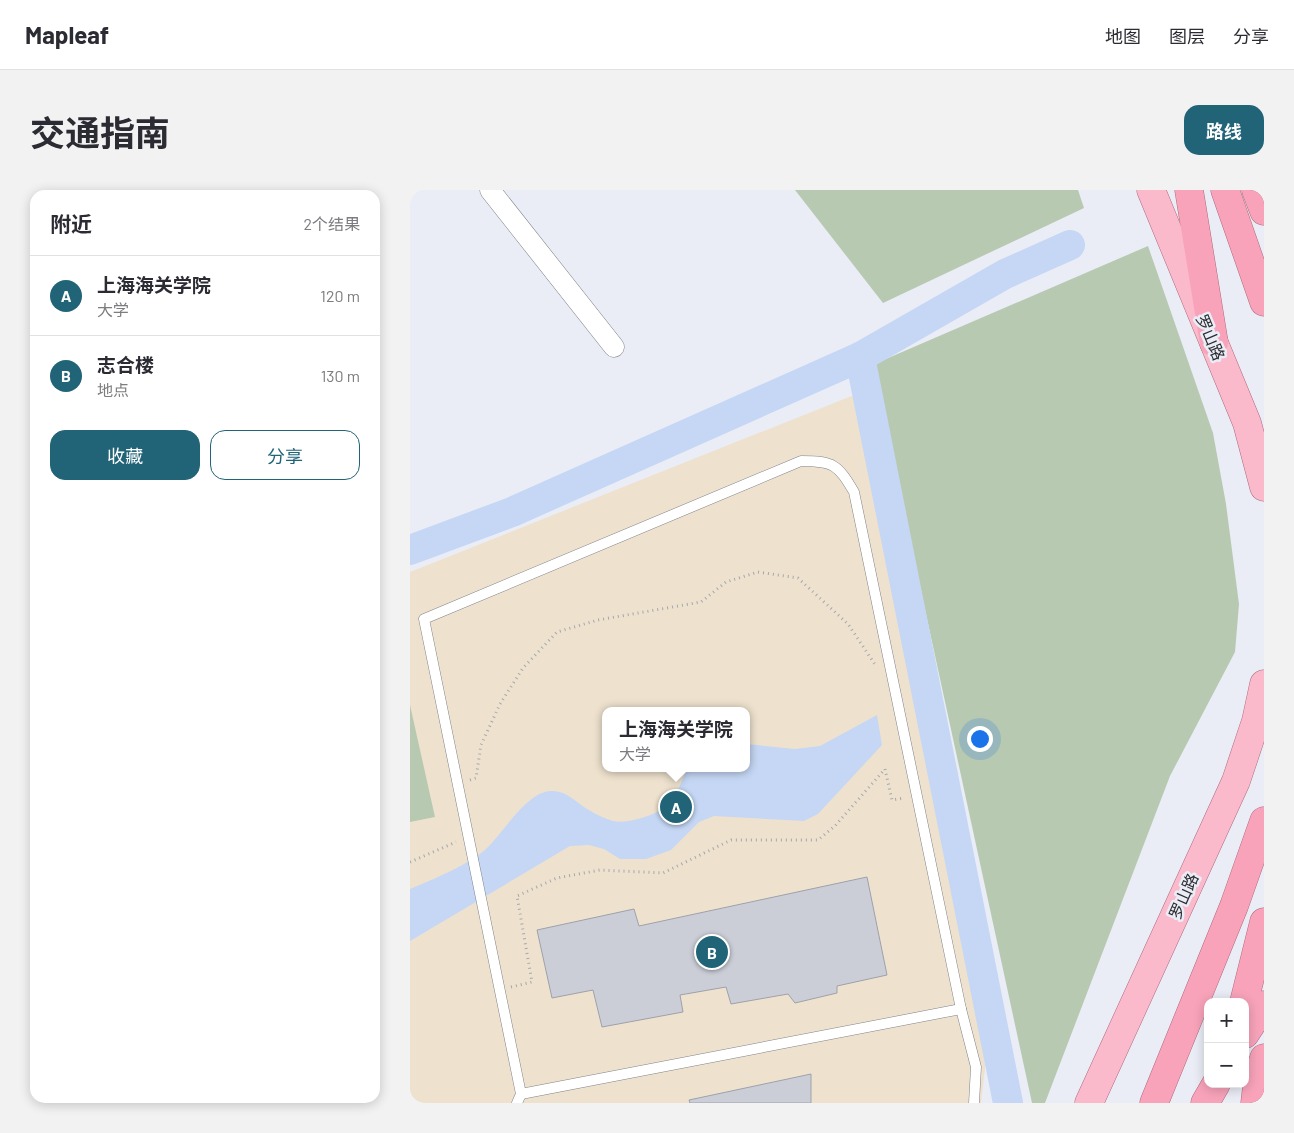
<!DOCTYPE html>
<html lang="zh">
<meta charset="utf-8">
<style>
:root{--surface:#fff;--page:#f2f2f3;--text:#2b2b33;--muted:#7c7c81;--line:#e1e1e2;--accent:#216477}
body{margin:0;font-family:Barlow,"Noto Sans SC",sans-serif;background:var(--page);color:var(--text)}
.controls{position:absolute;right:15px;bottom:15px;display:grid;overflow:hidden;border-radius:10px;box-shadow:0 2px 12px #0003}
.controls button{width:45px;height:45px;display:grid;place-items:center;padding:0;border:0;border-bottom:1px solid var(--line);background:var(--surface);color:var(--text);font:25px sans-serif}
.you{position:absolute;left:569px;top:548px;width:18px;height:18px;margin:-12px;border:4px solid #fff;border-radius:50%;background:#1a73e8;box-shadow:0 0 0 8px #1a73e833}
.badge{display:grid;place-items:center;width:32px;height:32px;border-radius:50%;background:var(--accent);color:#fff;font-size:16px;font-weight:700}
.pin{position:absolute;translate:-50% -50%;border:2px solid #fff;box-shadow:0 1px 5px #0006}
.popup{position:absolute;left:192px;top:517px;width:148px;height:65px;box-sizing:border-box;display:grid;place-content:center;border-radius:10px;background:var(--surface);filter:drop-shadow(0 1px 4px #0005);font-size:16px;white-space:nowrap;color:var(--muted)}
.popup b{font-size:19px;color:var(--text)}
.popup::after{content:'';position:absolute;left:50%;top:100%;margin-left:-10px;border:10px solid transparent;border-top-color:var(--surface)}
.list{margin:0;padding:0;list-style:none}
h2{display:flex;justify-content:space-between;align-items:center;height:65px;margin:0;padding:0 20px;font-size:21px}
h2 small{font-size:16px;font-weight:400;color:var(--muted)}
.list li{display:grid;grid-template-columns:32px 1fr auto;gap:15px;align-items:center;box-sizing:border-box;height:80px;padding:0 20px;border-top:1px solid var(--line)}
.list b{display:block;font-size:19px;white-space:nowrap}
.list p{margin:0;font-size:16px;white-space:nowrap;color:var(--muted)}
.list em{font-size:16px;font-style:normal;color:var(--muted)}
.actions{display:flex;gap:10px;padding:15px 20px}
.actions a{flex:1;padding:11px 0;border:1px solid var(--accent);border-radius:15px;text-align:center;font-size:18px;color:var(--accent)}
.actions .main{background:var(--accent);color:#fff}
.map{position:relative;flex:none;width:854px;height:913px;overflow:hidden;border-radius:15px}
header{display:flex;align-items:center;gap:30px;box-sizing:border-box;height:70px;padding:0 25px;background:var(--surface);border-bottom:1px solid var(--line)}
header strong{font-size:24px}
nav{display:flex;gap:28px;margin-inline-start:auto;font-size:18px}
.intro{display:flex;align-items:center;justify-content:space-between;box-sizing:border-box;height:120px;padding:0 30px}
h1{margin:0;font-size:35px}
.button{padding:12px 22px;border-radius:15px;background:var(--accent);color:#fff;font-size:18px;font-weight:700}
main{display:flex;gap:30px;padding:0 30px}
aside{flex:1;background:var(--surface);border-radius:15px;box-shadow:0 2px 12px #0003}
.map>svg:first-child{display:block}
.education{fill:#eee2ce;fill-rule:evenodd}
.green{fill:#b8c9b2}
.water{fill:#c5d7f4}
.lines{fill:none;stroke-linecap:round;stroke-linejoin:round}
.river{stroke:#c5d7f4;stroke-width:30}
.building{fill:#cbced7;stroke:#9ea1aa}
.service-casing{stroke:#7f828a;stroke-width:11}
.minor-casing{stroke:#7f828a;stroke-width:21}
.primary-casing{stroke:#af6a7e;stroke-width:29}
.trunk-casing{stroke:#af6a7e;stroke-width:29}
.path{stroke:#a5a7ae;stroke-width:3;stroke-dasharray:1 4;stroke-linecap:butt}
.service{stroke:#fff;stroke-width:10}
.minor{stroke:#fff;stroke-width:20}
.primary{stroke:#fabacb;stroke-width:28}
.trunk{stroke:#f8a3ba;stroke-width:28}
.labels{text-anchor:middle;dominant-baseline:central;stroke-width:5;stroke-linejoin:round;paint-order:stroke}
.street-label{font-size:16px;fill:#2a2b2f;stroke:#eaedf6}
</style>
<header>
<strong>Mapleaf</strong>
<nav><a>地图</a><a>图层</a><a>分享</a></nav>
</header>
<div class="intro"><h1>交通指南</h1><a class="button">路线</a></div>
<main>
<aside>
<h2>附近<small>2个结果</small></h2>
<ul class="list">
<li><span class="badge">A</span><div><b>上海海关学院</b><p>大学</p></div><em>120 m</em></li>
<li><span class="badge">B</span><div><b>志合楼</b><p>地点</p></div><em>130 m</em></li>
</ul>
<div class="actions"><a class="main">收藏</a><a>分享</a></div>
</aside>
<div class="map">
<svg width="854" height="913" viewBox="0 0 854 913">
<rect width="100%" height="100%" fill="#eaedf6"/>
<path class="education" d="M449,203L578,853L571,913H0V382ZM196,521H336V578H196Z"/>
<g class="green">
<path d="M385,0H668L674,18L473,113Z"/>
<path d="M738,56L803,243L816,314L829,414L825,462L760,586L635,913H622L462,175Z"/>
<path d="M0,515L25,627L0,632Z"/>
</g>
<path class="water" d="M467,525L472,555L408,624L394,631L304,626L289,632L261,660L236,669H210L194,659L179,655L160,656L0,751V699C22,690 60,674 77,658C93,643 118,600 142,601C158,601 166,613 179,620C185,624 196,629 203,631C219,634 249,625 260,612C268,603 272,590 277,578H336V554L385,559L410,556Z"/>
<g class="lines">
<g class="river">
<path d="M450,167L598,913"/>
<path d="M0,360L102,322L450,167L595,84L660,55"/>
</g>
</g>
<g class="building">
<path d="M457,687L477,785L427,796V803L385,813L378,804L321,814L316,797L270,805L273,822L192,837L183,800L142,808L127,740L224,719L229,736Z"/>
<path d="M401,884V913H280L279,910Z"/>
</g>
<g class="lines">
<g class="service-casing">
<g id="service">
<path d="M111,904L551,819"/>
<path d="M107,913L111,904L14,429L391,271C424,271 428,275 444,302L551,819L566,877L564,913"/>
</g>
</g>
<g class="minor-casing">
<path id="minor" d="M80,0L204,157"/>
</g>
<g class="primary-casing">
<g id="primary">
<path d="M741,0L837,233L854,297"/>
<path d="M679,913L826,591L846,531L854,494"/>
</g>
</g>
<g class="trunk-casing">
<g id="trunk">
<path d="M779,0L804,153"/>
<path d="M815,0L854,112"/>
<path d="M846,0L854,21"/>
<path d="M834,812L854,732"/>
<path d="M835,844L854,815"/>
<path d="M744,913L824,716L854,631"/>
<path d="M795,913L806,894"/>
<path d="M845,913L848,887L854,868"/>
</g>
</g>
<g class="path">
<path d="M60,590L66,588L71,555L90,514L113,478L147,442L188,430L291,412L316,392L348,382L388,388L438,434L466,476"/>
<path d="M0,672L46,652"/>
<path d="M101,797L122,792L107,706L147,688L190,680L253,683L321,650H408L425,636L475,579L482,610L494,608"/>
</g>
<use href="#service" class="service"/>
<use href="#minor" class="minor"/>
<use href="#primary" class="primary"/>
<use href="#trunk" class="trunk"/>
</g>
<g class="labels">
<g class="street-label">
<text transform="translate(801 147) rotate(67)">罗山路</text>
<text transform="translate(773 706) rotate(-66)">罗山路</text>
</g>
</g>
</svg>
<div class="controls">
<button>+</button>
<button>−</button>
</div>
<div class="you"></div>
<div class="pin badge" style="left:266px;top:617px">A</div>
<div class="popup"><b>上海海关学院</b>大学</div>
<div class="pin badge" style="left:302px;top:762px">B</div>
</div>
</main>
